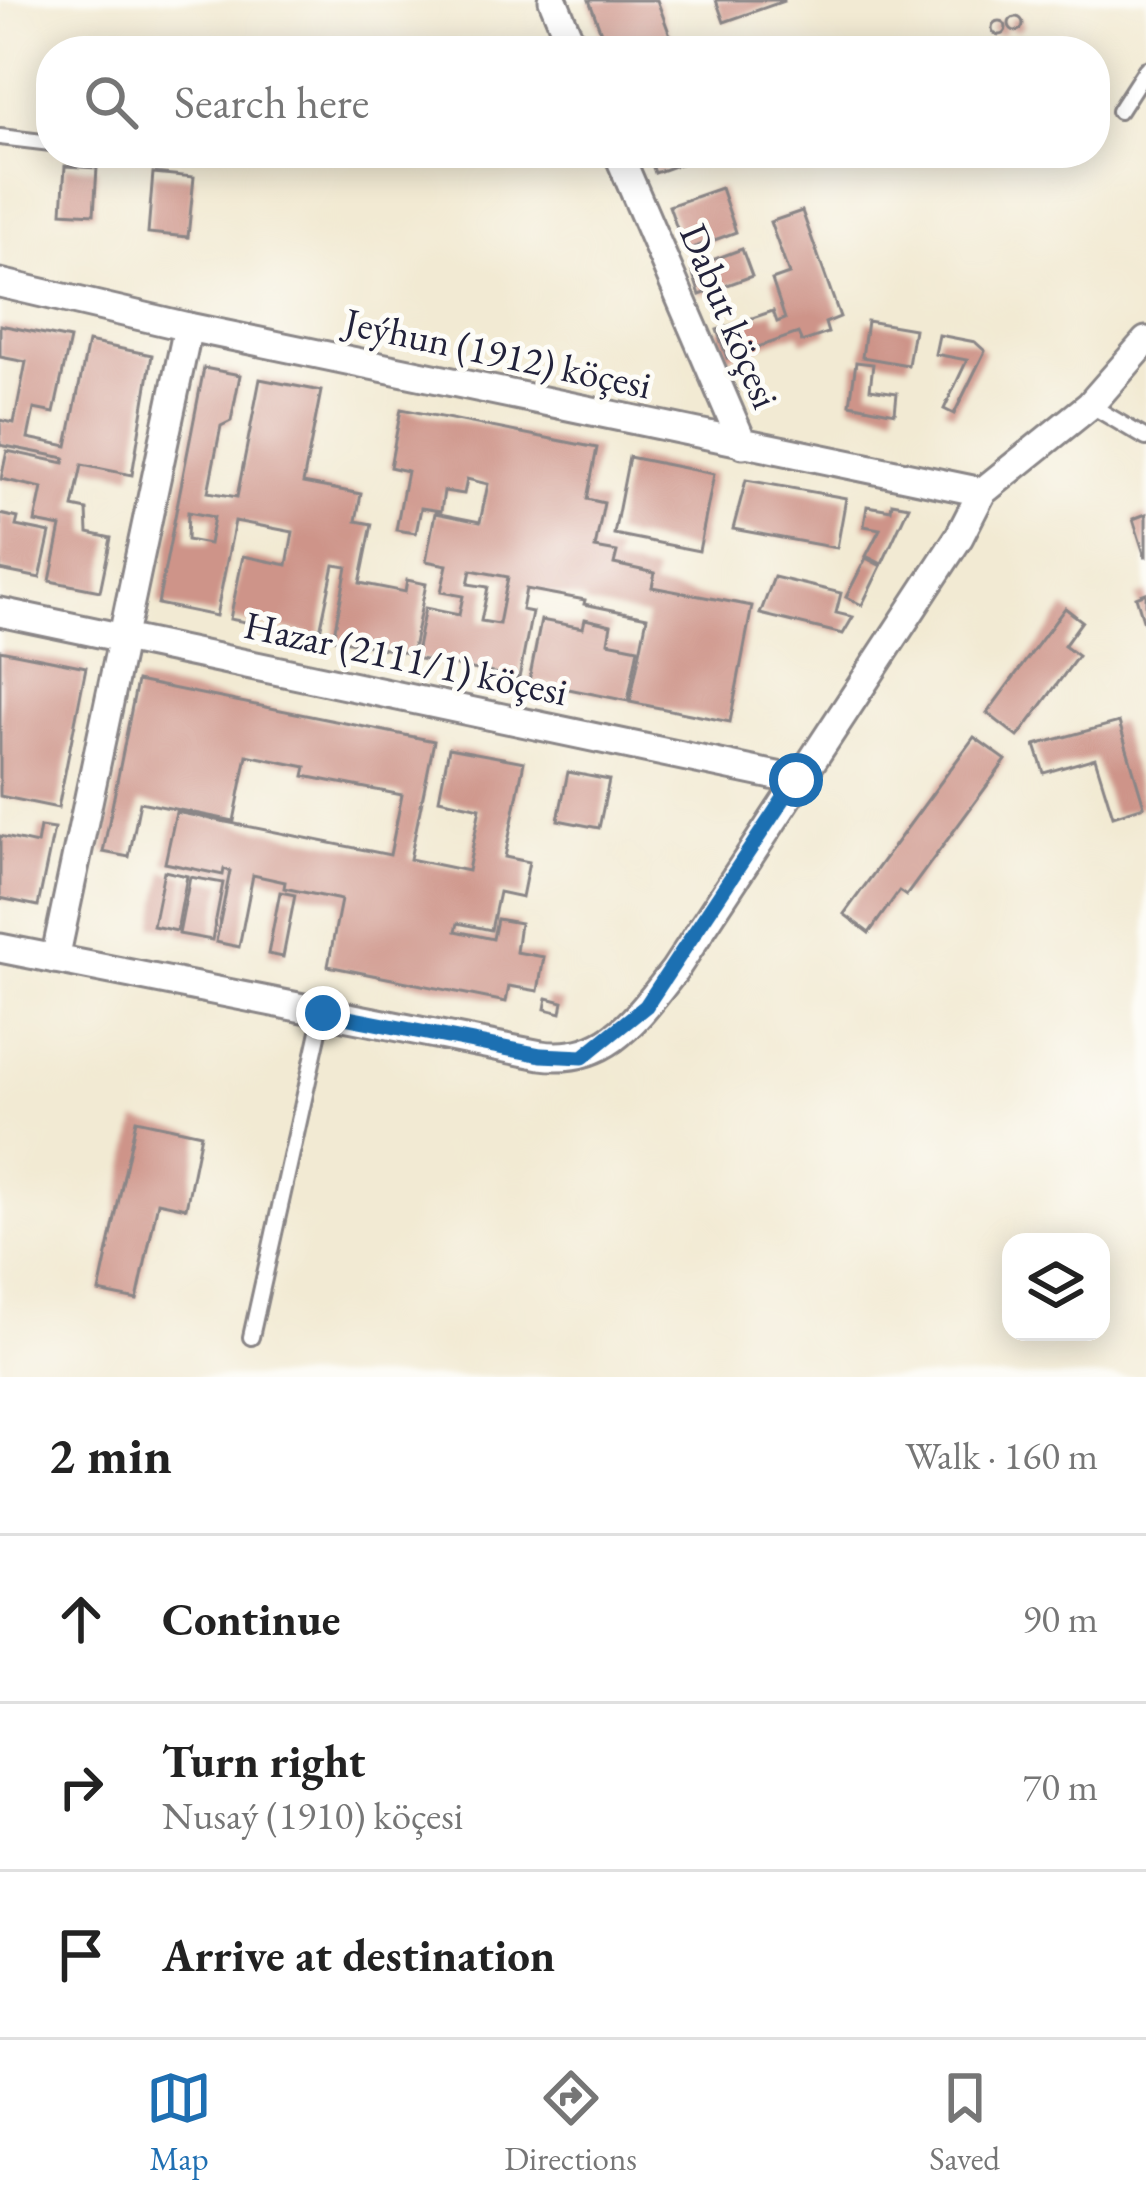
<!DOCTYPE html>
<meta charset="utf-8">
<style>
:root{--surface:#fff;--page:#f6f6f6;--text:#222;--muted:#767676;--line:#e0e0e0;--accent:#1f6fb2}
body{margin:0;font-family:"EB Garamond",serif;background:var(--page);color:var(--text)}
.controls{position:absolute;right:36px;bottom:36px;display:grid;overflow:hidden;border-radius:24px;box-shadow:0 6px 30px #0003}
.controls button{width:108px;height:108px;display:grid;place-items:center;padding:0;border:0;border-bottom:3px solid var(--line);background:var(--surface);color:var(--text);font:60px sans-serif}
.stop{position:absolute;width:36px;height:36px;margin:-27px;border:9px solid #1f6fb2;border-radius:50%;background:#fff}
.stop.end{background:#1f6fb2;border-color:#fff;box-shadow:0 3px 12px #0008}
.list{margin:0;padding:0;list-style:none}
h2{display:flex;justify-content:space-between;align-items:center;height:156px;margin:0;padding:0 48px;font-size:51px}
h2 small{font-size:39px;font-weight:400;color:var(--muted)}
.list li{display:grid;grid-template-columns:78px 1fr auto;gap:36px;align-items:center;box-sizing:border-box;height:168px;padding:0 48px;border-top:3px solid var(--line)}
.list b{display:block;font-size:45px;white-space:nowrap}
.list p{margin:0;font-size:39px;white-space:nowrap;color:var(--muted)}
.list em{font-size:39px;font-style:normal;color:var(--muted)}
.icon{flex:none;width:66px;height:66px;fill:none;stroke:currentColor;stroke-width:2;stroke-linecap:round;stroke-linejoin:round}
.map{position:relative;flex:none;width:1146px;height:1377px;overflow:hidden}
.search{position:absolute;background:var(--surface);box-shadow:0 6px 30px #0003;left:36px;right:36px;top:36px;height:132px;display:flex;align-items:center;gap:30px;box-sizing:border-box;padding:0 42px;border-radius:48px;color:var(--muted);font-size:45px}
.sheet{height:660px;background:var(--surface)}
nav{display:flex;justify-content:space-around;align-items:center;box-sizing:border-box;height:168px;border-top:3px solid var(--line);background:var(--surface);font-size:33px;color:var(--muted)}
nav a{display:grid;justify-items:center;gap:6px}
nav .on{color:var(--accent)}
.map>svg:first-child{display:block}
.building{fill:#ce9489;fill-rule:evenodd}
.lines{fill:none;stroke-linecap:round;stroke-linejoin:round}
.lane-casing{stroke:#8a8687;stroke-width:20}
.street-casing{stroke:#8a8687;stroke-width:33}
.lane{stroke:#fff;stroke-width:14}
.street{stroke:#fff;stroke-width:27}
.route{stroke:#1f6fb2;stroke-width:15}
.labels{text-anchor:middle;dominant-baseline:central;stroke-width:10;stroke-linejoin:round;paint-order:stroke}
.street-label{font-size:39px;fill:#22223b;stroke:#fdfcf7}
</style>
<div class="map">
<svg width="1146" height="1377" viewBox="0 0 1146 1377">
<rect width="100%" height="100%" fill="#fdfcf7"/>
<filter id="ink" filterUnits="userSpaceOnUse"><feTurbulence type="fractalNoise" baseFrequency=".00833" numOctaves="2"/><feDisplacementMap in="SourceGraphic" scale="24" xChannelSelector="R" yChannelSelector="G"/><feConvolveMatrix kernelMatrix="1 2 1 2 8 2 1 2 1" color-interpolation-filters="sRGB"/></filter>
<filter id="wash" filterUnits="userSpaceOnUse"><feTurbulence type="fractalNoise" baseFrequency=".004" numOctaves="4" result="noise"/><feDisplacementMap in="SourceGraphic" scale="48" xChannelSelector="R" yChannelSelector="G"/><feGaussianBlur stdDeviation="2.7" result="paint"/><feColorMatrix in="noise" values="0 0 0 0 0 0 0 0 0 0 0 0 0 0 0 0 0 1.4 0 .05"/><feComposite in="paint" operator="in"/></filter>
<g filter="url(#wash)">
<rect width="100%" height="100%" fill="#f2ead3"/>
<g id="blocks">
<g class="building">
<path d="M589,0H657L674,46L695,38L700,51H608Z"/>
<path d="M716,0H784V1L724,22Z"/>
<circle cx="1016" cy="24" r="7"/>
<circle cx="999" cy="28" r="7"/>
<path d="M648,153H707L708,154L655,173Z"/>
<path d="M65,166L97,168L94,214L62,212Z"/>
<path d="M153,173L194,177L188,237L148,233Z"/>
<path d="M721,188L736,232L685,251L669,206Z"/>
<path d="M802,211L840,317L825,323L828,333L802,342L798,333L727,358L717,330L773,311L777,322L785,319L772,280L789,274L770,222Z"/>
<path d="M742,249L752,276L700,295L691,268Z"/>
<path d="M867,321L914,329L908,365L862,357Z"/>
<path d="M0,325L70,339L54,413L34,409L28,438L67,446L88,342L152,355L132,475L82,465L73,507L87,510L88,533L111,538L100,591L50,581L61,527L35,522L42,488L1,479L7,451L64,463L65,458L0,445V420L14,423L26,362L0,357Z"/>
<path d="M939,335L975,342L985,351L954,414L944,409L967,360L935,354Z"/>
<path d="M856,362L873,364L870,389L897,393L895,413L850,404Z"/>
<path d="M204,368L240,375L231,421L221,426L208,492L237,497L260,379L321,391L303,483L361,494L356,521L372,524L360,583L405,592L407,580L426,584L412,654L333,639L347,567L334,565L319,636L230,619L243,556L287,565L293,532L235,521L216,616L158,604ZM188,512L214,517L209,544L187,540Z"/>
<path d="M401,409L597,448L587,499L604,503L595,548L617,552L614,564L655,573L652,587L752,606L730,722L630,702L647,617L584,604L585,600L526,589L522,610L532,612L519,678L415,658L425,608L459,615L463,596L441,592L447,565L426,561L435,513L480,522L488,484L467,479L464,494L444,491L441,511L421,508L416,533L396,530L407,471L390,467ZM471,570L508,577L499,624L481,621L488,587L468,584Z"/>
<path d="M629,457L714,474L699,551L614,534Z"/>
<path d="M746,480L846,498L837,548L733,529Z"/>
<path d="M892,503L909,506L882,564L866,556L880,529L864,526L867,506L891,510Z"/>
<path d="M0,514L18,518L16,526L50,533L40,578L0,570Z"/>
<path d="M1146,514V557H1145L1133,519Z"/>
<path d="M866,558L881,566L862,605L846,597Z"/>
<path d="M774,577L841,593L836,613L853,617L843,634L760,614Z"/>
<path d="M1146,593V626H1145L1136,597Z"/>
<path d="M1065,608L1082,621L1064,646L1078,656L1018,737L987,713Z"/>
<path d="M585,619L611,625L608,642L638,648L628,701L529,681L541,620L583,628Z"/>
<path d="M0,650L86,667L58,808L0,796Z"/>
<path d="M137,681L434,741L410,859L468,871L480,808L439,799L449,748L524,762L505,857L529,862L522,897L499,892L491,930L458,923L456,931L493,939L497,919L520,923L516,952L544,957L538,991L509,986L506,1002L328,966L341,900L284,888L285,882L253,875L239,947L216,942L230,871L224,869L223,875L165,863L176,812L390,855L402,795L304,776L306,767L247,755L234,821L140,802L129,857L103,852Z"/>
<path d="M1119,722L1144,806L1113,816L1095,758L1044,773L1035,745Z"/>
<path d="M974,737L1006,760L906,896L899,891L869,933L844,914Z"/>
<path d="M568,772L609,780L599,828L558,820Z"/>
<path d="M40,827L54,829L38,906L0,898V836L37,844Z"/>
<path d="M164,871L187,876L177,931L153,926Z"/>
<path d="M190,877L223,883L212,940L179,934Z"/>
<path d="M280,892L295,895L283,957L268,954Z"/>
<path d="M547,998L563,1002L561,1013L545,1009Z"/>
<path d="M136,1120L201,1134L186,1208L158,1202L137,1300L99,1292Z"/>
</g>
</g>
</g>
<g filter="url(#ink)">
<use href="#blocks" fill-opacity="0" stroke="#8a8687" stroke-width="3"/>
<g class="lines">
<g class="lane-casing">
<g id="lane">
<path d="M1119,111L1146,69"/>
<path d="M0,137L51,143"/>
<path d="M144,153L166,155"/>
<path d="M1090,405L1146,438"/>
<path d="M251,1337L323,1013"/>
</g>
</g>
<g class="street-casing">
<g id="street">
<path d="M553,0L574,51"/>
<path d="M618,153L743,444"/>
<path d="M0,283L188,327L982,492"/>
<path d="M0,612L796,780"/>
<path d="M0,948L541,1055C607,1064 636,1019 674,971L959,537L982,492L1090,405L1146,341"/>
<path d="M55,959L188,327"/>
</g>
</g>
<use href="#lane" class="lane"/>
<use href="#street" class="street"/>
</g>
</g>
<g class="lines" filter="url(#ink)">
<path class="route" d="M323,1013L541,1055L583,1057L646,1006L796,780"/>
</g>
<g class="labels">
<g class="street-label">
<text transform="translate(730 316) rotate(67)">Dabut köçesi</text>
<text transform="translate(498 353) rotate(12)">Jeýhun (1912) köçesi</text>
<text transform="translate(406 658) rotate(12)">Hazar (2111/1) köçesi</text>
</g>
</g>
</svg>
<div class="controls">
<button><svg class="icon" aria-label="layers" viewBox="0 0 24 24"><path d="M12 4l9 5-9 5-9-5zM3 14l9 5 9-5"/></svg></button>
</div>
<div class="stop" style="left:796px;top:780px"></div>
<div class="stop end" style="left:323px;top:1013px"></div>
<div class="search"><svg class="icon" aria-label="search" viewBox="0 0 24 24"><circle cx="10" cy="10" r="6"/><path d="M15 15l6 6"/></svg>Search here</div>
</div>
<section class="sheet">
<h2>2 min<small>Walk · 160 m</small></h2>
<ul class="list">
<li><svg class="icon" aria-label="ahead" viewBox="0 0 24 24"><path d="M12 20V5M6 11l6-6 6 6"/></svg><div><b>Continue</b></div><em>90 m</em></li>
<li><svg class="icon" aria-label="right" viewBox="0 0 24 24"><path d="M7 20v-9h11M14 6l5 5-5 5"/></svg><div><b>Turn right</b><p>Nusaý (1910) köçesi</p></div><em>70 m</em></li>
<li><svg class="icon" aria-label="arrive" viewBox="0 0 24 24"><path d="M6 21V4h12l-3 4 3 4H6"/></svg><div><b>Arrive at destination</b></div></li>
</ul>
</section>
<nav>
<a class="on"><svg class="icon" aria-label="map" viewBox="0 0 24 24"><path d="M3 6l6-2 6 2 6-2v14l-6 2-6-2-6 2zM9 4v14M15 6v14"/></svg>Map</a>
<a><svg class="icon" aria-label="directions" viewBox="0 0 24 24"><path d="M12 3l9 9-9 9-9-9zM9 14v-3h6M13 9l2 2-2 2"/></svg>Directions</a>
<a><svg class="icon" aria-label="saved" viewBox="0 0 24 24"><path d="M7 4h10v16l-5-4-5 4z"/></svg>Saved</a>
</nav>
